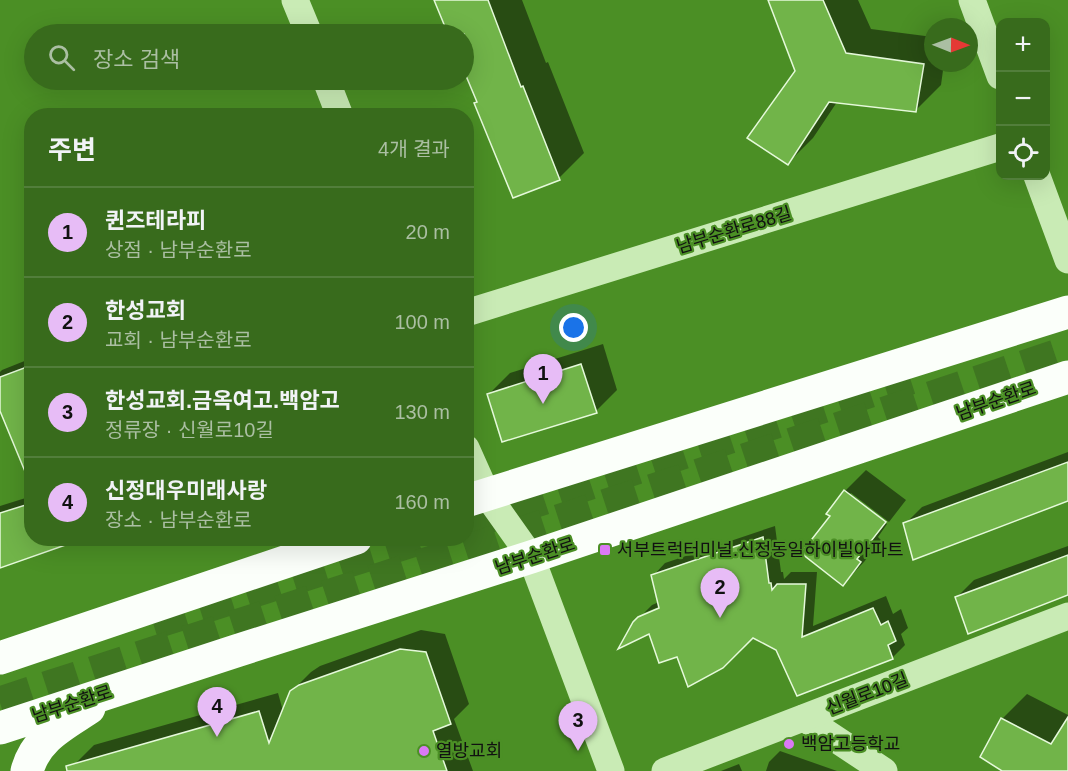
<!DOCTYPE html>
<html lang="ko">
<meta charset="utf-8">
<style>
:root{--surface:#386b1c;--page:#3f7025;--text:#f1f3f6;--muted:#abbfa3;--line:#527e3b;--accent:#e7bcf6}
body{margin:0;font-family:Arial,"Noto Sans KR",sans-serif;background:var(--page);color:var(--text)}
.controls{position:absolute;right:18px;top:18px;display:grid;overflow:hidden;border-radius:12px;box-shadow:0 6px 24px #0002}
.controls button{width:54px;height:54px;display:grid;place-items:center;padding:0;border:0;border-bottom:2px solid var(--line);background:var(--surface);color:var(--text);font:30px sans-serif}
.compass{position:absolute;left:924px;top:18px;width:54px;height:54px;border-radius:50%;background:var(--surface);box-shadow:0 6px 24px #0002;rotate:91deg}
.you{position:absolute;left:574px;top:328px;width:21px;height:21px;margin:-15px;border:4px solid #fff;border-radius:50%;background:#1a73e8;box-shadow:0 0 0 9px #1a73e833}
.badge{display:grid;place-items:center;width:39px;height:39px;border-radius:50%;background:var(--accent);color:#111;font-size:20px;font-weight:700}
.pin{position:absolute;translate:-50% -50px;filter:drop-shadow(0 2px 3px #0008)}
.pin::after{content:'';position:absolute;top:32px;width:21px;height:18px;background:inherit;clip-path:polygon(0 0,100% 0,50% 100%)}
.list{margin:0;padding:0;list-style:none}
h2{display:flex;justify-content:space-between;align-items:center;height:78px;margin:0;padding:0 24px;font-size:26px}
h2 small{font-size:20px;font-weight:400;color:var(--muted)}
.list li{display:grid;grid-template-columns:39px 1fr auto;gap:18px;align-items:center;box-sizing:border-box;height:90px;padding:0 24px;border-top:2px solid var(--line)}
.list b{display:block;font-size:22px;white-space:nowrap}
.list p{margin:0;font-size:20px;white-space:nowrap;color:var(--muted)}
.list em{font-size:20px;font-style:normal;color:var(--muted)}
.icon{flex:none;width:33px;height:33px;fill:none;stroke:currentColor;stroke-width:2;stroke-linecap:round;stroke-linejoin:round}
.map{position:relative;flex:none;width:1068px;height:771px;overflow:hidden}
.search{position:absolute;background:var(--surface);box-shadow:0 6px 24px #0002;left:24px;top:24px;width:450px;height:66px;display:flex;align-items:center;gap:15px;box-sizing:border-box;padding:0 21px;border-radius:33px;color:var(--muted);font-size:22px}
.panel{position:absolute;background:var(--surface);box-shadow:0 6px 24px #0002;left:24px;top:108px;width:450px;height:438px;border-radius:24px}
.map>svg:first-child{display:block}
.shadow{fill:#0007}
.building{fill:#71b449;stroke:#e5f9da;stroke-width:1.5}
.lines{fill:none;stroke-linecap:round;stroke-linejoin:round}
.major-tunnel{stroke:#3f7621;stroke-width:33;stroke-dasharray:33 16;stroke-linecap:butt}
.minor{stroke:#c9ebb5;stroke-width:27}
.major{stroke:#fbfffa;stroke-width:33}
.poi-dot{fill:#db79f5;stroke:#4b8f25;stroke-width:2}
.labels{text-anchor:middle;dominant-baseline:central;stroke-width:4.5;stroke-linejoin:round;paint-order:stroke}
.street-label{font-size:18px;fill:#111;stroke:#4b8f25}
.poi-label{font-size:18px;fill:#111;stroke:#4b8f25;text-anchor:start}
</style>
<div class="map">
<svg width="1068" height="771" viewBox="0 0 1068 771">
<rect width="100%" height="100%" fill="#4b8f25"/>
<g class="shadow">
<path d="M436,0H522L546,63L548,62L584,153L559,178L476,103L478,101L464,67V34H450Z"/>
<path d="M769,0H858L871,29L933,37V63H944L941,85L916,110L837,102L813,138L788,163L797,71Z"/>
<path d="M603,344L617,390L596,411L489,394L510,373Z"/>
<path d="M32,358V461L0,407V372L2,370Z"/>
<path d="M1068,452V499L905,524L922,507Z"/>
<path d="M866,470L906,500L889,522L851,493L849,495L887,524L878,537L881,540L864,562L843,584L832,516L828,513L845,491Z"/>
<path d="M32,496V538H81L0,566V506Z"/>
<path d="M775,526L781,572H783L784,579L791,572H817L813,626L886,596L893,614L901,609L908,628L901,634L905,645L893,657L798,694L777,649L752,636L678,656L650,632L635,623L642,615V617L667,606L666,604L644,613L652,605L659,602L653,576L665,563Z"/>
<path d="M1068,546V594L957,597L974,580Z"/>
<path d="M421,630L445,634L469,704L454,719L473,771H77L75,764L94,745L278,693L283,711L291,692L311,672L320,666Z"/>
<path d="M1027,694L1068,715V771H1005L1002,719Z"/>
<path d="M780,751L837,771H766L769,762Z"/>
<path d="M739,764L742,771H721Z"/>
</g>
<g class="building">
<path d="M434,0H488L521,87L523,86L560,180L513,198L474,103L477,102L464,71V34H448Z"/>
<path d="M768,0H823L846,53L924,64L916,112L829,102L788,165L747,138L795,71Z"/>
<path d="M581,364L597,413L502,442L487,394Z"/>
<path d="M32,365V485L31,486L0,411V377Z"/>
<path d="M1068,462V501L913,560L903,523Z"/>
<path d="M844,490L886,522L857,559L861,562L843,586L801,553L830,516L826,514Z"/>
<path d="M32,503V538H77V541L0,568V513Z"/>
<path d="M763,537L769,583H771L772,590L777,584H806L802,637L873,608L881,625L888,621L896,641L888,645L893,659L797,696L776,650L753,638L723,668L688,687L677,657L659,663L649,634L618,649L633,622L638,617L659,608L651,575Z"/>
<path d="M1068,555V595L968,634L955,597Z"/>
<path d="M400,649L426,652L451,724L433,731L447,771H67L66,766L259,711L269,743L290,691L299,685Z"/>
<path d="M1068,717V771H1002L980,757L1001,718L1051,744Z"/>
</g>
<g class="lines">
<g class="major-tunnel">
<path d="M466,524L910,378"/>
<path d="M153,623L421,538"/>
<path d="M0,703L690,478L1068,352"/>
</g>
<g class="minor">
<path d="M295,0L309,34"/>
<path d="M972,0L1000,76"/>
<path d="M326,80L340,116"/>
<path d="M1037,176L1068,260"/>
<path d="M466,313L1000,147"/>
<path d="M466,448L487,495L531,557L611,771"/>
<path d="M804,718L884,771"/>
<path d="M665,771L1068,616"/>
</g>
<g class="major">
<path d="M466,501L1068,312"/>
<path d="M0,658L356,538"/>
<path d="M0,728L236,651L531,557L1068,377"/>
<path d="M27,771C36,738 62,726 89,708"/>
</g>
</g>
<g class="poi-dot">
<rect x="599" y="544" width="12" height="12" rx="3"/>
<circle cx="789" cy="744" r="6"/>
<circle cx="424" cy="751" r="6"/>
</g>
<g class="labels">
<g class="street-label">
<text transform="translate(734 230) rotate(-17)">남부순환로88길</text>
<text transform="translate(996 401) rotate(-19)">남부순환로</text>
<text transform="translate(535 556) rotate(-18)">남부순환로</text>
<text transform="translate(867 694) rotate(-21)">신월로10길</text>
<text transform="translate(72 704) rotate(-18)">남부순환로</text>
</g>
<g class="poi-label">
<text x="617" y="550">서부트럭터미널.신정동일하이빌아파트</text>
<text x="801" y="744">백암고등학교</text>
<text x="436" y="751">열방교회</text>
</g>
</g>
</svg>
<div class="controls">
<button>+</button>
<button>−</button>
<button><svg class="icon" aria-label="locate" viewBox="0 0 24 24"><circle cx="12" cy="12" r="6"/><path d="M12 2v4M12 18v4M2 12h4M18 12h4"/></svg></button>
</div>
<svg class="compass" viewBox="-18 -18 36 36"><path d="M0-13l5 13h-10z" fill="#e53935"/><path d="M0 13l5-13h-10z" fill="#abbfa3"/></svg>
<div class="you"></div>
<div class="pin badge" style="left:543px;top:404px">1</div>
<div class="pin badge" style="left:720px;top:618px">2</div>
<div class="pin badge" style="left:578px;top:751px">3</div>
<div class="pin badge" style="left:217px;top:737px">4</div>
<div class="search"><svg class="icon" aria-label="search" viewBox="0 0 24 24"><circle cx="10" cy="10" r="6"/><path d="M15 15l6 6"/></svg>장소 검색</div>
<section class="panel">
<h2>주변<small>4개 결과</small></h2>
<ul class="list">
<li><span class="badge">1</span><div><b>퀸즈테라피</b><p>상점 · 남부순환로</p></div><em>20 m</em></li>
<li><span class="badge">2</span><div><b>한성교회</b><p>교회 · 남부순환로</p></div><em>100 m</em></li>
<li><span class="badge">3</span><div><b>한성교회.금옥여고.백암고</b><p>정류장 · 신월로10길</p></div><em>130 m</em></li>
<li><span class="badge">4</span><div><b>신정대우미래사랑</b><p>장소 · 남부순환로</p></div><em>160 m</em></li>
</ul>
</section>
</div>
